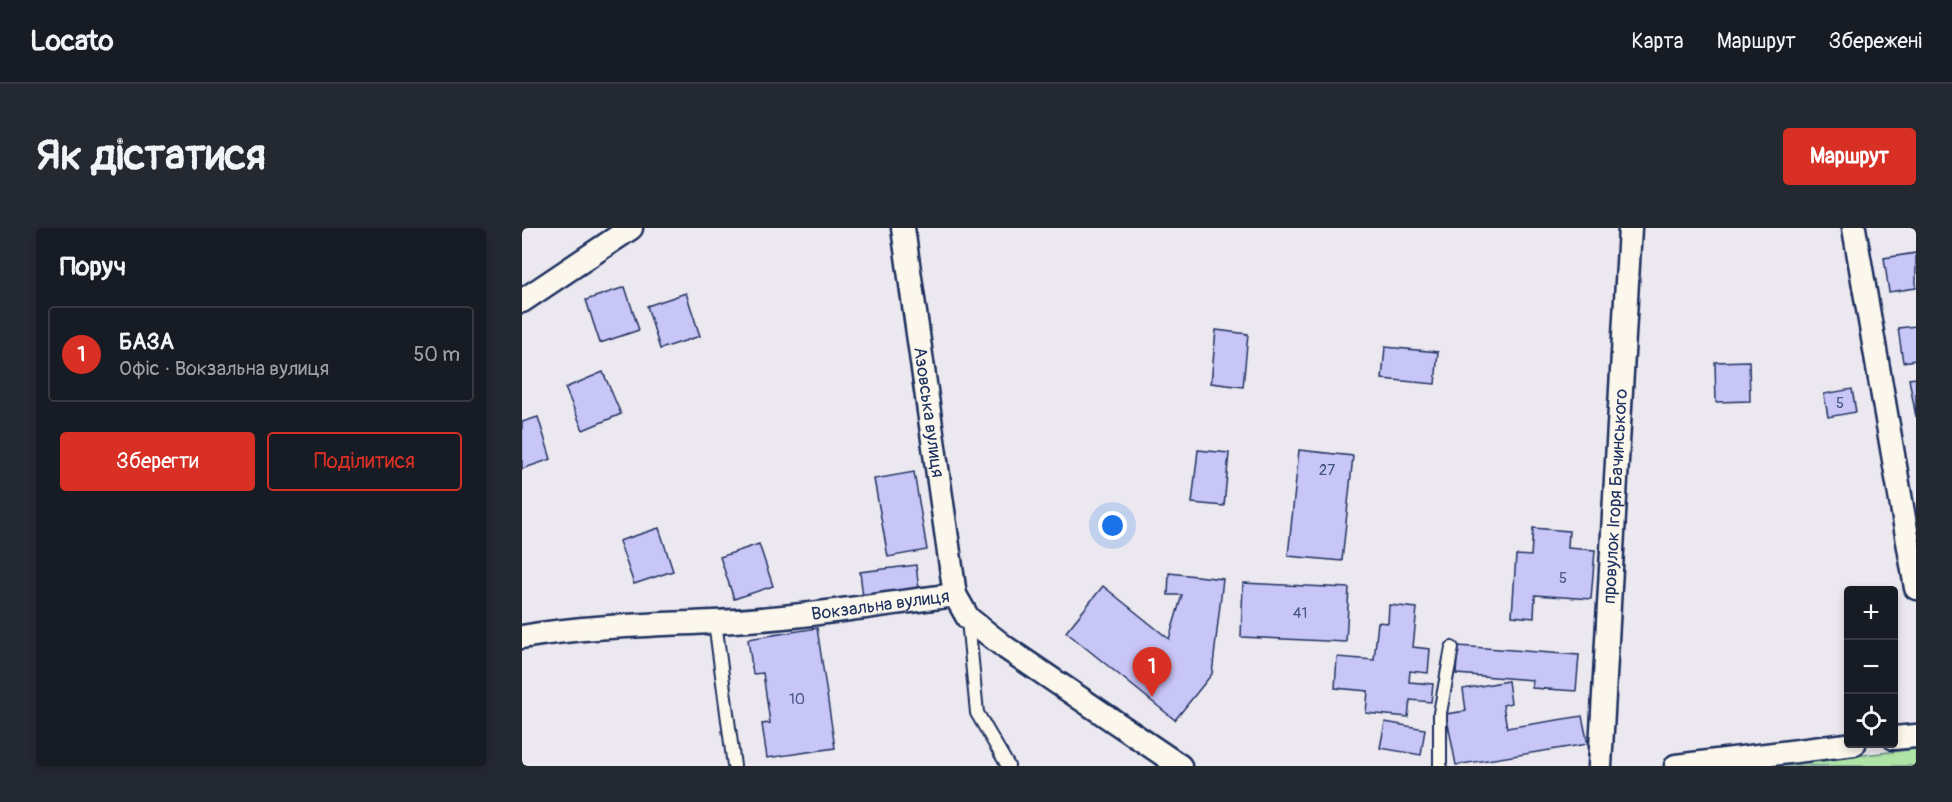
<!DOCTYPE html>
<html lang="uk">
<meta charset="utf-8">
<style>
:root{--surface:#171b24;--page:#242831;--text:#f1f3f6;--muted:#9ea1a6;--line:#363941;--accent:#d93025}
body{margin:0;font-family:Pangolin,sans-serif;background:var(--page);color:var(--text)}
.controls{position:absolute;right:18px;bottom:18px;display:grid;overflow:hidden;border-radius:6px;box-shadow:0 3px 9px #0003}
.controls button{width:54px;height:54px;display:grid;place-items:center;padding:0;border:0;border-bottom:2px solid var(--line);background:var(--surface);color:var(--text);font:30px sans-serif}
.you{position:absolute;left:591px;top:298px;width:21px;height:21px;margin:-15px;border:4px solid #fff;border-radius:50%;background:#1a73e8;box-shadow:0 0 0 9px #1a73e833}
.badge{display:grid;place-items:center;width:39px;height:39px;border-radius:50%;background:var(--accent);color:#fff;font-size:20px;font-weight:700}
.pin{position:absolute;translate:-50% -50px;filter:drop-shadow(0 2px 3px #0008)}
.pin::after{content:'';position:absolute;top:32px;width:21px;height:18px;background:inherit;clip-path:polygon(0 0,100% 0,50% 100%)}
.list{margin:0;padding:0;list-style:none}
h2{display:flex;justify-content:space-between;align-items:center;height:78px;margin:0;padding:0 24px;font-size:26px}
h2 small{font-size:20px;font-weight:400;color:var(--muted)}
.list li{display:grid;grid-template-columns:39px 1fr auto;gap:18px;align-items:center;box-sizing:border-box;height:96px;margin:0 12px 12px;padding:0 12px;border:2px solid var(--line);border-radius:6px}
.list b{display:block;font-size:22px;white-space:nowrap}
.list p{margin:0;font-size:20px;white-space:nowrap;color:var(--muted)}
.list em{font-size:20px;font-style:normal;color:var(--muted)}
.actions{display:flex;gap:12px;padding:18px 24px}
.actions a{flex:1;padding:14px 0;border:2px solid var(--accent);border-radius:6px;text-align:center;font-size:21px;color:var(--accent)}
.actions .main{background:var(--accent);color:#fff}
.icon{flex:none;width:33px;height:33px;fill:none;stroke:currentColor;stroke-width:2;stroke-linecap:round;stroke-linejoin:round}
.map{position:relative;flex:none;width:1394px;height:538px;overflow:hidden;border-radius:6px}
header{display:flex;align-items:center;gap:36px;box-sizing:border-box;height:84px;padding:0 30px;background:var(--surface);border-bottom:2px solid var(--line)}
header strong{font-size:28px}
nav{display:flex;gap:33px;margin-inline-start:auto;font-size:21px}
.intro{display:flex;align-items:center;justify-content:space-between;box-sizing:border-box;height:144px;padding:0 36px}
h1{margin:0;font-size:42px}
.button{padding:15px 27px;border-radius:6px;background:var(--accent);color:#fff;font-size:21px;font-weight:700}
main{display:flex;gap:36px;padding:0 36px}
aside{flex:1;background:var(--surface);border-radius:6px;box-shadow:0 3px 9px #0003}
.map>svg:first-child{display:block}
.green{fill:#b0e4a6;stroke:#668a82;stroke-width:1.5}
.building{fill:#c8c5f7;stroke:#1b2f5e;stroke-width:1.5}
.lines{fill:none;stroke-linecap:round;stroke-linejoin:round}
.service-casing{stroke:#1b2f5e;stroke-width:16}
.minor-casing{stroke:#1b2f5e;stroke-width:27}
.service{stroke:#fbf7ec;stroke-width:12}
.minor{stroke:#fbf7ec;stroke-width:22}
.labels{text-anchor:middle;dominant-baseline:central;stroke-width:4.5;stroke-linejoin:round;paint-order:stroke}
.number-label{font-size:15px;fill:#465484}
.street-label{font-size:18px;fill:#1b2f5e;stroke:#fbf7ec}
</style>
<header>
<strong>Locato</strong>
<nav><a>Карта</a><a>Маршрут</a><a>Збережені</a></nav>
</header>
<div class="intro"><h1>Як дістатися</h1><a class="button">Маршрут</a></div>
<main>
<aside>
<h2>Поруч<small></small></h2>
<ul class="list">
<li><span class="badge">1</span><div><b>БАЗА</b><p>Офіс · Вокзальна вулиця</p></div><em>50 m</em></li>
</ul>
<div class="actions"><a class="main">Зберегти</a><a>Поділитися</a></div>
</aside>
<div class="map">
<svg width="1394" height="538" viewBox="0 0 1394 538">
<rect width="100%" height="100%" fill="#ece8ef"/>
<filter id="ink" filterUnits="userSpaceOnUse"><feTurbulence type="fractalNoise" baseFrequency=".0167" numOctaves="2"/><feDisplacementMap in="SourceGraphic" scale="12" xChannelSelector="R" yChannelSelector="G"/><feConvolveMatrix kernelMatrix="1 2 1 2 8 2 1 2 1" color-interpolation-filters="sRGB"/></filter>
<g filter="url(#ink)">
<path class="green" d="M1394,521V538H1245Z"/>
<g class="building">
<path d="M1394,25V60L1367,64L1362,30Z"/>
<path d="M103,59L117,102L78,115L64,72Z"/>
<path d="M164,65L178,108L138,121L125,78Z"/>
<path d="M1394,98V132L1381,134L1376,100Z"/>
<path d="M694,102L726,106L721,159L689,155Z"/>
<path d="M863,119L916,124L913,156L860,151Z"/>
<path d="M1227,133L1228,173L1194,174L1193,134Z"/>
<path d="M81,144L99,186L61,202L43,160Z"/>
<path d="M1394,150V189L1387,151Z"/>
<path d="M1330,161L1334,184L1306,189L1302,166Z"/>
<path d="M16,189L29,231L0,241V194Z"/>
<path d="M676,222L707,225L702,278L670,275Z"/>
<path d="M777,222L831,228L820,333L766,328Z"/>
<path d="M392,244L405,322L366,329L352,251Z"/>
<path d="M137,300L151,343L112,356L97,313Z"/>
<path d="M1011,300L1047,303L1046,320L1073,322L1069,371L1013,367L1012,390L990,388L994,327L1009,328Z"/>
<path d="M237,316L251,358L212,371L198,329Z"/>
<path d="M394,337L397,362L341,369L338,344Z"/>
<path d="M647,345L701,351L690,446L653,492L544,404L581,358L647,411L660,367H646Z"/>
<path d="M721,355L827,360L824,414L719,409Z"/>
<path d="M867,377L895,380L891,419L908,421L906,445L888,443L887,454L911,456L909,474L888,472L886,489L844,485L846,463L813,460L815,429L852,432L856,394L866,395Z"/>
<path d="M295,400L313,520L245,530L240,496L248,495L241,445L231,446L226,411Z"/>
<path d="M936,418L1057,427L1054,463L1010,460L1011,452L934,446Z"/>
<path d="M986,453L989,475L981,477L985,500L1060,488L1066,516L934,537L924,486L944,483L941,461Z"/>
<path d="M863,494L903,501L899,527L858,520Z"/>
</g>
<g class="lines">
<g class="service-casing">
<g id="service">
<path d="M446,392L455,485L486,538"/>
<path d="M193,394L212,538"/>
<path d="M918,538V485L930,420"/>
</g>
</g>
<g class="minor-casing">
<g id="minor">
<path id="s1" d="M381,0L433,367"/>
<path d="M1332,0L1394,360"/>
<path d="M0,73L109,0"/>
<path id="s2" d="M0,409C64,398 127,397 192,394C271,391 354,377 433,367L446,390L484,420L658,538"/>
<path d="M1372,510L1394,508"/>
<path id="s3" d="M1078,538L1108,0"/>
<path d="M1154,538L1332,516"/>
</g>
</g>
<use href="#service" class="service"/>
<use href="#minor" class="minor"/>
</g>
</g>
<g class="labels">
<g class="number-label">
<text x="1318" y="175">5</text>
<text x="805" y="242">27</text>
<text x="1041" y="350">5</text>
<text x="778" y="385">41</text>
<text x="275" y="471">10</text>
</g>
<g class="street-label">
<text stroke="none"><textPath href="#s1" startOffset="186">Азовська вулиця</textPath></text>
<text stroke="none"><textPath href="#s3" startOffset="270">провулок Ігоря Бачинського</textPath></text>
<text stroke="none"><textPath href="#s2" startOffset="360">Вокзальна вулиця</textPath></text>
</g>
</g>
</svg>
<div class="controls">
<button>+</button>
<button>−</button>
<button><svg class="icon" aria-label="locate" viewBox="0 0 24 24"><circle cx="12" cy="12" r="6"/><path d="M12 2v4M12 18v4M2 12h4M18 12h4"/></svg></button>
</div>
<div class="you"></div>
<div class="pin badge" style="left:630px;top:469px">1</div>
</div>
</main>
